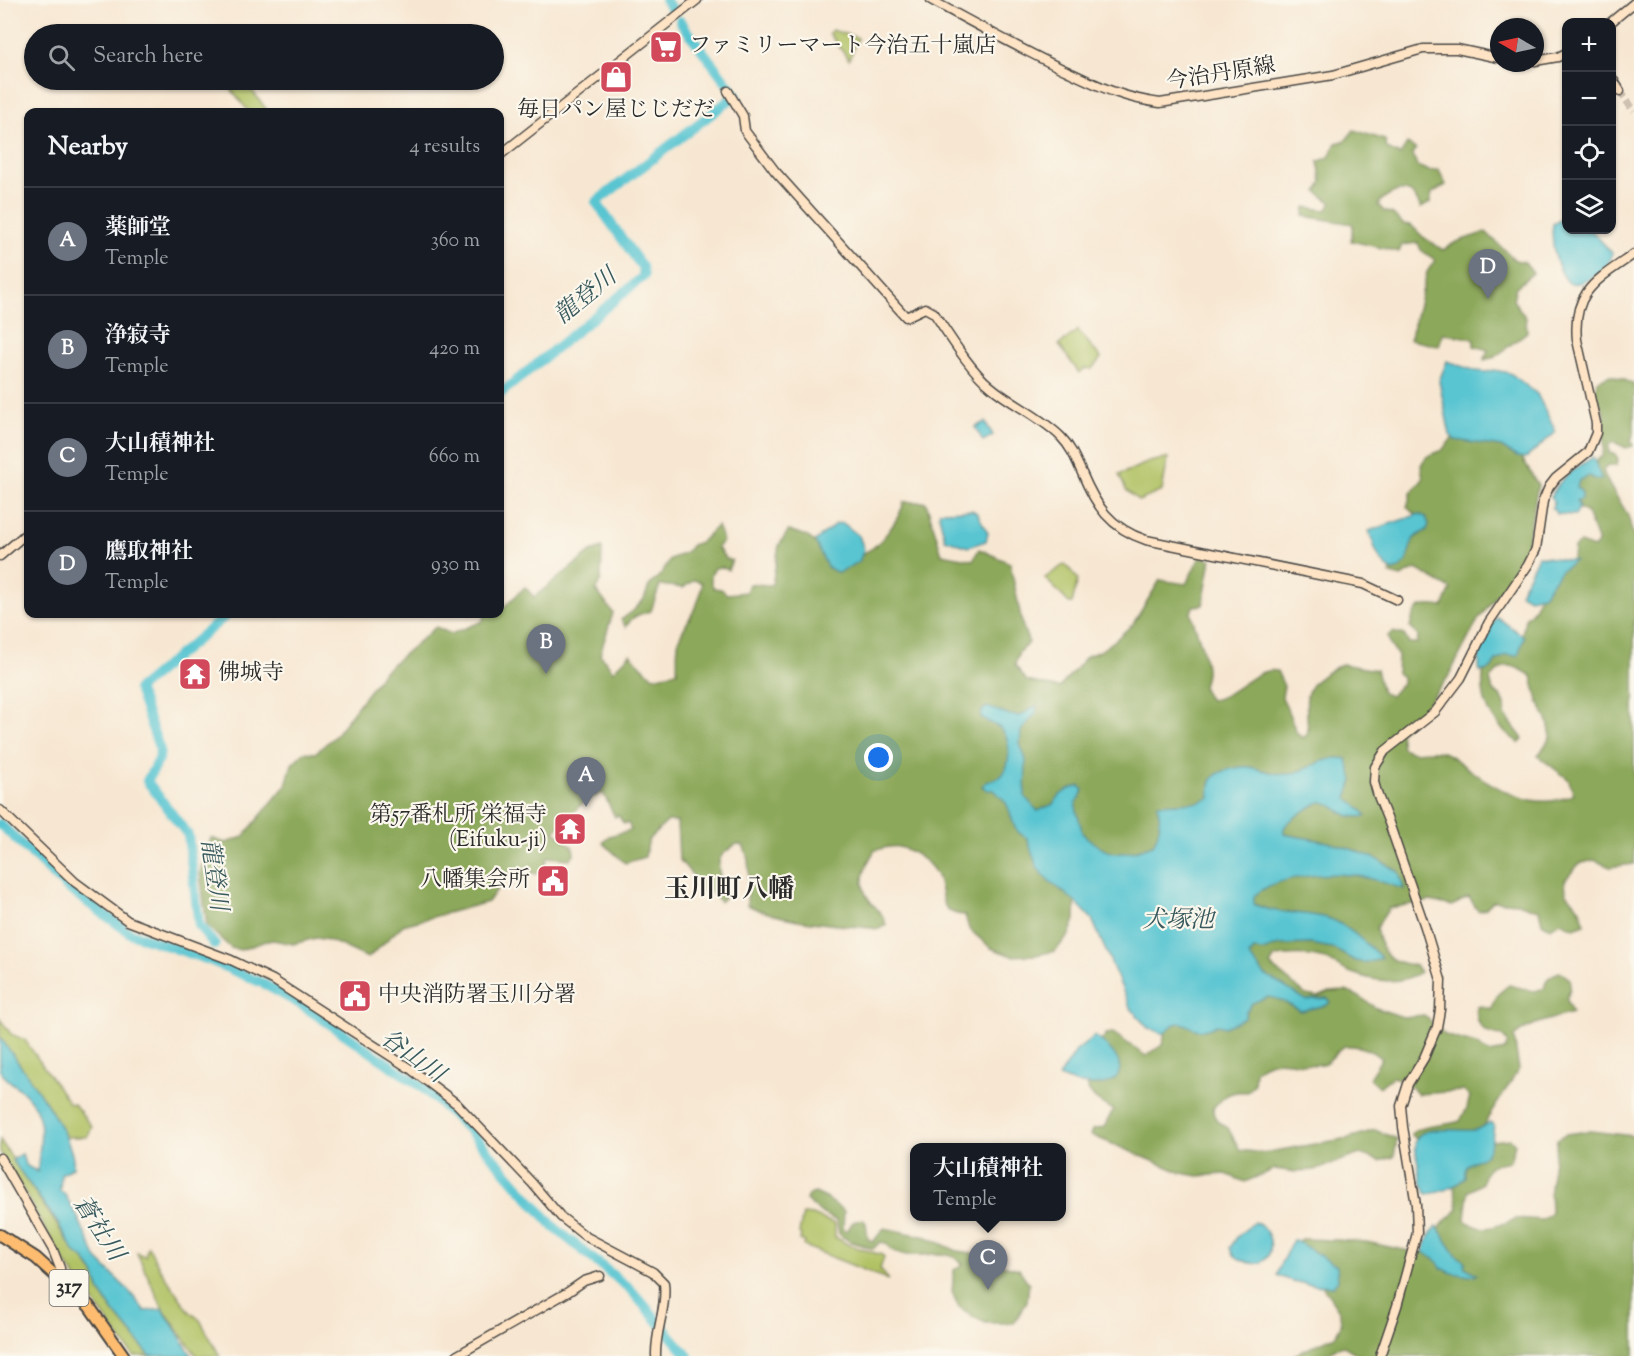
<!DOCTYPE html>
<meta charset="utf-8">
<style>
:root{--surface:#171b24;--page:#20242c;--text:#f1f3f6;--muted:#9ea1a6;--line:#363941;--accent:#d1495b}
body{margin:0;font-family:"Sorts Mill Goudy","Noto Serif JP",serif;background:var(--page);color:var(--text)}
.controls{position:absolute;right:18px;top:18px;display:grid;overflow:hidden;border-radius:12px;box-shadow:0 2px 4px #0004}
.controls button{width:54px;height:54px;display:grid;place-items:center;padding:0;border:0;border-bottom:2px solid var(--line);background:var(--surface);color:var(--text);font:30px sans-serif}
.compass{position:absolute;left:1490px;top:18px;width:54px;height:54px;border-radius:50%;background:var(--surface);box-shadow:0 2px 4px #0004;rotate:279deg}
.you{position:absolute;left:879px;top:758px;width:21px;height:21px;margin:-15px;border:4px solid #fff;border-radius:50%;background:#1a73e8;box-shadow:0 0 0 9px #1a73e833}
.badge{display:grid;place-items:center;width:39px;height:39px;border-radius:50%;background:var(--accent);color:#fff;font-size:20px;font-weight:700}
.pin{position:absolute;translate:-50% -50px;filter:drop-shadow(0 2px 3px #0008)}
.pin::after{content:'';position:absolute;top:32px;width:21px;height:18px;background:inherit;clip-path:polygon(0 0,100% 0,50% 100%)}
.popup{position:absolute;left:910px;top:1143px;width:156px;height:78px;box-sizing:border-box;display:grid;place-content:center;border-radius:12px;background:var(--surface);filter:drop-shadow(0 2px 4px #0005);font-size:20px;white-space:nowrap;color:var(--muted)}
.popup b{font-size:22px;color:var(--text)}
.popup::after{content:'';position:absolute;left:50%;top:100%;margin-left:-12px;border:12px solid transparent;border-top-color:var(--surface)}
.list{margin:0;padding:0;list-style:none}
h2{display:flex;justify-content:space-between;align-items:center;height:78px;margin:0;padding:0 24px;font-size:26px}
h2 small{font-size:20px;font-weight:400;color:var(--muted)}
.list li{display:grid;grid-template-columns:39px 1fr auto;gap:18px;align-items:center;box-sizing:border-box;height:108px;padding:0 24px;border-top:2px solid var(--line)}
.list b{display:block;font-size:22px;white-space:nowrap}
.list p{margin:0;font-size:20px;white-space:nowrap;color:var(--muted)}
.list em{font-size:20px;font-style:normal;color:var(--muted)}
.icon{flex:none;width:33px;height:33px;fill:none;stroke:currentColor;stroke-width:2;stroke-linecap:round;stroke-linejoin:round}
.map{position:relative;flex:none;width:1634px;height:1356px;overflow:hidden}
.search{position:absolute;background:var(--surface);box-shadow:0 2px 4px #0004;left:24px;top:24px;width:480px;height:66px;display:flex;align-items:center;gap:15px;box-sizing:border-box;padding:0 21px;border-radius:33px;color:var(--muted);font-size:22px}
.panel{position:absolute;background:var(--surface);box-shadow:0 2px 4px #0004;left:24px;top:108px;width:480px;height:510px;border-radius:12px}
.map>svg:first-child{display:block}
.green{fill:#b1c265;stroke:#6e7648;stroke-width:1.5}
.forest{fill:#8ca85a;stroke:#5c6a42;stroke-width:1.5}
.water{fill:#58c5d1;stroke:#42787e;stroke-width:1.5}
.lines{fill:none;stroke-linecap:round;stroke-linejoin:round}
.river{stroke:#58c5d1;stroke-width:10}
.secondary-tunnel{stroke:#cec1b1;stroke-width:8;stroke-dasharray:8 4;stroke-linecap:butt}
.secondary-casing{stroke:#4a4744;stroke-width:11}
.highway-casing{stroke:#4a4744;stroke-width:14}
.secondary{stroke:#fee4c5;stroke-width:8}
.highway{stroke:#fdbc6f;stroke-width:10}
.labels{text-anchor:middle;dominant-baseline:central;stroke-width:4.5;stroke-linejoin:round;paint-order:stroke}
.shield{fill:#fbf7ec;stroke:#696865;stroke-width:1.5}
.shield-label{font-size:21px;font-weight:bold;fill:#2b2b2b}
.poi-label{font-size:22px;fill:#2b2b2b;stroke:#fbf7ec;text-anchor:start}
.street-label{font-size:22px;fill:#2b2b2b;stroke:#fbf7ec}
.water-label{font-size:24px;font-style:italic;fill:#38595d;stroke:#fbf7ec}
.quarter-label{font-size:26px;font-weight:bold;fill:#2b2b2b;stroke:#fbf7ec}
</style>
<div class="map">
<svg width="1634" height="1356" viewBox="0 0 1634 1356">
<rect width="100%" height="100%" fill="#fbf7ec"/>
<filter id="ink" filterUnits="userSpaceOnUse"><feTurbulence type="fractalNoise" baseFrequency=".0167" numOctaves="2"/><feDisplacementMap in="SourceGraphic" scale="12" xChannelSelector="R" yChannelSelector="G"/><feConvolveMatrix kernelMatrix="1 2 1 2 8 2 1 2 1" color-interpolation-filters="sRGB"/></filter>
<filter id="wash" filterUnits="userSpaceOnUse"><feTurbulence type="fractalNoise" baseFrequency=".008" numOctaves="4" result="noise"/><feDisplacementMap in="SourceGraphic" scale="24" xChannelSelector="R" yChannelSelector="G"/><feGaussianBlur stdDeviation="1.35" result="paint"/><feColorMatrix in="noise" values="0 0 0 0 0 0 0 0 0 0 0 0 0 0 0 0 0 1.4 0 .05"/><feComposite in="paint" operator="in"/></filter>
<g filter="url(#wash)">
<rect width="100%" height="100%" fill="#f7e7d2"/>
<g class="green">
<path d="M832,30L858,38L849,60L829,33Z"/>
<path d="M244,80L267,110L265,112H249L230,88Z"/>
<path d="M1078,330L1101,358L1092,369L1086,368L1079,373L1059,345Z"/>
<path d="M1168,458L1162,491L1139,501L1126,490L1119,475L1149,462Z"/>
<path d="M1065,564L1078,579L1072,603H1069L1045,578Z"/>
<path d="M0,1019L11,1034L25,1040L69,1103L74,1104L92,1127L87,1137H66L47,1104L0,1037Z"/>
<path d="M0,1140L75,1252L84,1259L94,1274L100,1292L114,1312L150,1356H133C110,1323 85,1292 63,1259C41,1224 23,1186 0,1152Z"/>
<path d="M803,1214L813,1215L835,1224V1237L849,1245L882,1255L884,1257L880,1269L889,1280L804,1246L805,1242L800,1240L801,1235L799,1233Z"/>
<path d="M148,1246L160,1269L189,1311L200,1320L220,1356H197L163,1309L137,1253L145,1256Z"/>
</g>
<g class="forest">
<path d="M1354,130L1385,140L1387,149L1400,155L1407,144L1416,149L1413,154L1417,166L1429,171L1439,170L1446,185L1432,193L1430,203L1421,208C1418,204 1416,197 1413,195C1402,185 1384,195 1378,205L1384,211L1393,214L1403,224L1411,225L1423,237L1443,250L1456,242L1486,232L1515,260L1525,262L1533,273L1516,287L1513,300L1526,318L1527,332L1495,357L1484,360L1488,350L1474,346V339L1443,333L1439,346L1410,340L1427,272L1435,260L1421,250L1418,243L1402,245L1399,252L1351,241L1353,224L1304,216L1305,207L1326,210L1332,203L1317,192L1322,182L1318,162L1329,157L1336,143L1345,141Z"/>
<path d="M1610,375L1625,380L1634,385V433L1631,440L1633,446L1626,448L1614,442L1609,444V453L1615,454L1618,459L1616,466L1609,465L1603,470C1607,486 1619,498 1627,514C1631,521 1630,530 1634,537V864L1610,867L1594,860L1579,864L1565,880L1566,892L1580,909L1585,924L1574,928L1560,922L1550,928L1542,923L1539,910L1517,903L1493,901L1485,909L1478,911L1469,897L1452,906L1430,901L1389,908L1376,928C1381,954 1389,963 1415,965L1420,972C1401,986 1373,981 1352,973C1343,970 1335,964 1327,960C1311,954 1291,955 1275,957L1270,965L1306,995L1318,997L1330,992L1346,991L1360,997L1376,1008L1403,1017L1424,1015L1445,1035L1476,1044L1489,1053L1505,1050L1508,1042L1502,1036C1485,1035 1474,1024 1477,1007L1482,1006L1491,1009C1494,998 1500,991 1509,985L1533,991L1544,989C1546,979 1549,975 1560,972L1570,979V988L1567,999L1572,1013C1553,1019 1528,1023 1514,1037L1519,1069L1488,1118L1479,1137L1422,1145L1411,1134C1420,1125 1446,1126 1460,1121L1467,1108L1470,1096L1463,1091L1418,1094L1403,1080L1392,1077L1379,1087L1369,1078L1382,1058C1372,1051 1361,1045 1348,1046C1335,1046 1335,1061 1322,1064C1298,1069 1278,1051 1255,1071L1254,1085L1247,1092C1231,1090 1223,1096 1213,1108L1217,1121L1228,1128L1240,1150L1263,1153L1349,1138L1375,1130L1397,1139L1394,1157L1380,1161L1360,1154L1314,1170L1295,1172L1275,1169L1245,1182L1226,1174L1198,1176L1182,1173L1091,1135L1093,1130L1104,1127L1113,1110C1105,1105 1095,1101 1090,1093C1080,1078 1097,1047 1106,1034L1113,1033L1146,1056L1162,1045L1172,1005L1163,853L1076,888L1075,920L1069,935L1055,951L1036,955L1012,956L991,948L969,929L965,915C935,914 946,893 936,874C930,862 912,850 899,847C892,845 882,849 875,850C866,864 857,882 868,898C875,910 882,909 886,925L879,929C835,924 788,924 747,905C747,884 753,865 743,845L736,844C733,847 728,850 724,853C712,864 724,884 725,897L720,902L709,890L701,892L693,890V876L679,859L677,822L668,821L649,839L645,857L625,863L603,843L609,836L631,830L628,823L624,824L618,815L615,817L603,793C578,801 573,815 555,831L573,847L574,854L570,859L547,857L544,874L523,873L511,870L488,902L403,925L368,958L329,940L316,938L293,944L273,940L263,942L241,950L231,948L207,926L200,872L211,838L226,843L243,837L286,785L292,764L304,752L315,753L334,737L384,671L436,627L451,634L483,621L484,614H500V608H503L525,587L534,597L591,552L602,548L601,580L596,590L613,613L600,654L613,671L630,654L653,677L677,672C678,662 676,649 679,639C686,620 703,604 701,582L694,580L683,588L660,585L651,611C640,614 631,616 626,627L621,620L633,611L644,599L649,586L662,573L670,559L686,552L692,545L702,541L717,526L723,541L717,547L726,559L732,560L728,570L722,567L715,568L711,575V583L714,588L721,589L727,594L746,592L749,584L772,585L779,545L788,531C811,533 817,547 837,558C846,556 857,556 866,552C881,545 900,518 904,502H926L942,554L973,560L979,549L1010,563L1023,627L1029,643L1019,652L1015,665L1027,681L1059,688L1087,656L1100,651L1114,641L1133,624L1160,580L1186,584L1200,557L1211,559L1203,605L1193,606L1191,613C1196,631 1205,651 1206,669C1207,684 1197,684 1210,700C1234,698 1255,666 1277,671L1284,686L1282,697L1297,733L1303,738L1308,733C1306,689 1300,687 1342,664L1376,670L1382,693L1391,696L1402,683V677L1397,673L1398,656L1390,645L1388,636L1393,632L1404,635L1409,643H1417L1418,636L1410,627C1414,604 1423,604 1443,607L1451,589L1416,569L1401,577L1390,574L1392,566L1424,521L1407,507L1411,493L1423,479L1421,465L1426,457L1442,450L1457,433L1520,448L1523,460L1538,485L1526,549L1503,587L1478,620L1448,677L1424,708L1400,732L1402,748C1417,756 1427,748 1443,752C1452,755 1462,765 1470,770C1500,791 1538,813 1574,794L1568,779L1538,756L1551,736L1548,722L1538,701L1532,676C1513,664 1504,660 1490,680L1493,691C1503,697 1507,702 1505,715L1523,739L1519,743C1491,723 1478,702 1484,667L1506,651H1515L1523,630L1525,618C1538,607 1534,607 1540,594C1548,579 1560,568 1573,558L1574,548L1580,543L1594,548L1598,543L1587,513L1577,507L1574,487L1576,478L1602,456L1604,449V413L1595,390L1597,381Z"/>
<path d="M1590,1131L1634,1136V1356H1360L1344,1346L1334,1349L1323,1356H1292L1335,1336L1341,1325L1340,1312L1294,1244L1301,1239L1337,1240L1366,1242L1419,1253L1433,1250C1438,1226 1440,1225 1458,1209L1451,1168L1481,1142L1510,1139L1515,1144L1510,1161C1493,1165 1486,1162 1482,1183L1468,1192L1465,1220C1484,1235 1497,1225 1516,1219C1524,1217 1534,1220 1541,1220L1551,1213L1550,1188L1557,1139L1565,1134Z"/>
<path d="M815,1193L826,1198L844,1211L843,1230L847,1231L853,1222L863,1219L866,1223L868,1239L873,1242L884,1228L927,1237L957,1251L985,1255L998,1264L1019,1269L1029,1284L1027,1301L1014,1323H986L973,1317L958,1306L952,1292L954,1270L963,1264C946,1243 912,1264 892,1250C891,1250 886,1243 885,1243L880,1242L873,1249L849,1241L839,1234L837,1221L823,1214L806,1200L808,1195Z"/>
</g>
<g class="water">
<path d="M1566,216V230H1591L1612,253C1611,269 1584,286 1569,283C1556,269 1550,242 1553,224Z"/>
<path d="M1447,361L1476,371L1487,372L1494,370L1510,373L1537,394L1556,432L1526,458L1517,457L1501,447L1455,440L1450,435L1439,381Z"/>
<path d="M985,422L993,435L983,441L975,427Z"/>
<path d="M1593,457L1602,480L1595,479L1590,476L1579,480L1577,487L1582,493V498L1576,501L1579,506L1576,515L1557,514L1552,508L1554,502L1551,497C1558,478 1577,468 1593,457Z"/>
<path d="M972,510L977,513L988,533L986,541L968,547L945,539L939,515L940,511Z"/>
<path d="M1419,514L1426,517L1429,524L1427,530L1414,538C1406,554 1412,564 1393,571C1378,563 1375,548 1369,531Z"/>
<path d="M843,523L859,536L864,549L859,562L838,573L827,567L815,541L836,524Z"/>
<path d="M1538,556L1575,561L1560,571L1543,595L1529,598L1520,593Z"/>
<path d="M1497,617L1524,637L1518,656L1506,655L1496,661L1491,669L1480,672C1475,652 1485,633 1497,617Z"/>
<path d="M1037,705L1036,713L1021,731L1020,744L1026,760L1025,797L1038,811L1053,804C1059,794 1068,788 1080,786L1083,790L1080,798L1076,803C1076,814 1081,821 1082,833C1110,858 1118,857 1153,845C1161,829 1161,820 1157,804L1199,802L1210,798C1208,780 1212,773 1231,769C1237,768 1243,766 1249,767C1263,769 1276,776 1290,774C1309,770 1327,754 1347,759L1353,780L1347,798C1353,804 1362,807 1366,816C1340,821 1337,803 1322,802C1316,802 1290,820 1286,825C1283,829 1284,829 1284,834L1328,842L1354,850L1379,860L1399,872L1404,889C1390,885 1377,880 1363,877C1334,871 1276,875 1254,896V904C1278,916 1308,910 1333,920C1351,928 1367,945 1382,958L1368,963L1355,961L1332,948L1311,944L1279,945L1263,951L1254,950L1249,956L1265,975L1306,1000L1327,998L1330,1002L1327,1005L1301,1011L1278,999L1268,997L1252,1003L1246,1012L1245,1018L1225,1027L1217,1025C1192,1039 1190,1019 1175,1024C1171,1026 1167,1031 1164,1034L1148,1028L1130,1007L1092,919L1076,902L1047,879L1037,867L1027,838C1009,828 1015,821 1007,805C1004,799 999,795 994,790H987L982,786C987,779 996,781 1002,775C1011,765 1011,740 1002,730C997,725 987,722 981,718L982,711L987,707L1010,715L1020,716Z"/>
<path d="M1095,1036C1151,1078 1100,1097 1059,1077L1076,1051Z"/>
<path d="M0,1037C17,1062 78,1139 73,1167L61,1174L60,1191L65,1195L77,1216L97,1259L128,1290L145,1311L163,1309L192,1356H150L114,1312L100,1292L94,1273L84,1259L75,1253L57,1222L12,1160L22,1154L25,1165L38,1172C38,1142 50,1120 25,1094C17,1086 7,1081 0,1071Z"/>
<path d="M1491,1122L1494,1125C1493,1133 1492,1147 1486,1154C1477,1162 1463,1161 1465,1177C1457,1187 1440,1193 1427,1194C1420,1184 1419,1170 1417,1158C1416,1152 1414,1144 1416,1139C1423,1124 1460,1132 1474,1130C1480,1129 1486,1124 1491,1122Z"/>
<path d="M1254,1222C1281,1233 1273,1274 1244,1261C1237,1258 1232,1255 1230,1248L1237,1237Z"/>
<path d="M1437,1226L1456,1255L1465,1261V1267L1477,1274L1470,1276L1452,1273L1441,1268L1437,1261L1423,1252L1429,1236Z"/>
<path d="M1293,1240H1295L1337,1266L1338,1280L1333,1286C1316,1286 1292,1283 1277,1275L1280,1265Z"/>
</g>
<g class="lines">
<g class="river">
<path d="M665,0L671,8"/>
<path d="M500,394L644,276L642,267L596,202L736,95L680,21"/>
<path d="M0,824L66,887L130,933L209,960L262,983L305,1007L422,1087L469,1130L554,1227L631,1290L688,1356"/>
<path d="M215,945L199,926L188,835L147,781L159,759L160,750L138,689L228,614"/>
</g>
</g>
</g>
<g filter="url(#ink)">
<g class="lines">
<path class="secondary-tunnel" d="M1620,91L1634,111"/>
<g class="secondary-casing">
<g id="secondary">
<path d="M931,0C977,25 1022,50 1069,72C1103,88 1123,98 1160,103L1333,75L1423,49H1457L1499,58"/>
<path d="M1611,22L1634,3"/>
<path d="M1535,61L1558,57L1566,53"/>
<path d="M1612,78L1620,91"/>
<path d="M728,91L743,116L745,131L775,171L906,317L925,308L934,313C949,335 970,370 990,386C1012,405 1040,416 1061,437C1071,447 1076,460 1082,473C1096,506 1110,528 1146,540L1363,584L1397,600"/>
<path d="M500,155L697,0"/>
<path d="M0,556L28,532"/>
<path d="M0,810L75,882L128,921L231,960L273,980L412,1070L457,1104L532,1183L561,1217L585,1236L653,1272L664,1283C667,1308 655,1331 656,1356"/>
<path d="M0,1158L53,1250L60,1268L61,1279"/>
<path d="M456,1356L568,1292L584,1281L600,1276"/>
<path d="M1380,1356L1397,1306L1417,1233L1416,1205L1403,1127L1401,1106L1408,1084L1424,1058L1437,1027L1440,1010L1441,980L1425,927L1389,823L1378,796L1374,782L1375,767L1385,751L1435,712L1461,678L1489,622L1528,565L1536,549L1543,501L1549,487L1556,478L1588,452L1596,433V423L1577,340C1572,290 1599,279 1634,254"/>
</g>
</g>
<g class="highway-casing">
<path id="highway" d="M0,1235L36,1258L89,1306L124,1356"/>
</g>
<use href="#secondary" class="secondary"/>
<use href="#highway" class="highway"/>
</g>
</g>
<defs>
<g id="supermarket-square" transform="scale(1.725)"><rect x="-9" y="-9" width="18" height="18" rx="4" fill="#d1495b" stroke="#fbf7ec"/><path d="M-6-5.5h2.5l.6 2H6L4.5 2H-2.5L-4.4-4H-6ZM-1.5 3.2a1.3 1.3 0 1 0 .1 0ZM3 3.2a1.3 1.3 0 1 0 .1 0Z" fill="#fff"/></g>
<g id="shop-square" transform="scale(1.725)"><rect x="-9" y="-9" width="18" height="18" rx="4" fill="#d1495b" stroke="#fbf7ec"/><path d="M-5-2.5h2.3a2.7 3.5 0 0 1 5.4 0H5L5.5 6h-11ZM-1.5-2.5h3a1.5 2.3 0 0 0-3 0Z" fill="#fff"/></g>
<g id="temple-square" transform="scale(1.725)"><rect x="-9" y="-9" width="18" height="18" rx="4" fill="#d1495b" stroke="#fbf7ec"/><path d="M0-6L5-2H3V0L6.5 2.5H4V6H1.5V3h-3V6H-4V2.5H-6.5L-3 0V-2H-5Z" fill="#fff"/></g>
<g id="civic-square" transform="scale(1.725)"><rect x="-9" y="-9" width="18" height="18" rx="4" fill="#d1495b" stroke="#fbf7ec"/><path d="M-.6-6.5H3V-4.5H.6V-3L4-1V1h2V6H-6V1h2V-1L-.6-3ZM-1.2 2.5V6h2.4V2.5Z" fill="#fff"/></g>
</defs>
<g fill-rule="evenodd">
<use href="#supermarket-square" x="666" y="47"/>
<use href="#shop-square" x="616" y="77"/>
<use href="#temple-square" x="195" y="674"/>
<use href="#temple-square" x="570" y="829"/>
<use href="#civic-square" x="553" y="881"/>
<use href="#civic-square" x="355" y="996"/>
</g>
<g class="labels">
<rect class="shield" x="49.5" y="1270" width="39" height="36" rx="4.5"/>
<g class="shield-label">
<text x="69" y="1288">317</text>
</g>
<g class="poi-label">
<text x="689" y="47">ファミリーマート今治五十嵐店</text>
<text x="616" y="111" text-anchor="middle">毎日パン屋じじだだ</text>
<text x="218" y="674">佛城寺</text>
<text x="547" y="816" text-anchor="end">第57番札所 栄福寺<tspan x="547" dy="25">(Eifuku-ji)</tspan></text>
<text x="530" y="881" text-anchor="end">八幡集会所</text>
<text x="378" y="996">中央消防署玉川分署</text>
</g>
<g class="street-label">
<text transform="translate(1221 75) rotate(-9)">今治丹原線</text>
</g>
<g class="water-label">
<text transform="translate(586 297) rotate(-39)">龍登川</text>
<text transform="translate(213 875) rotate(82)">龍登川</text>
<text x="1178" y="921">犬塚池</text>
<text transform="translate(412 1057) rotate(36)">谷山川</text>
<text transform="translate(98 1229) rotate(57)">蒼社川</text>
</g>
<g class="quarter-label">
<text x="729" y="890">玉川町八幡</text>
</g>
</g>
</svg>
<div class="controls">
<button>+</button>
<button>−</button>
<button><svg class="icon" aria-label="locate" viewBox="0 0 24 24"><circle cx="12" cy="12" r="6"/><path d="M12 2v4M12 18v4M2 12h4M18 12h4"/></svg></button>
<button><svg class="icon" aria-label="layers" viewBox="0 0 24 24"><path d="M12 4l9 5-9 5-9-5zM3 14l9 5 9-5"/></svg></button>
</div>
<svg class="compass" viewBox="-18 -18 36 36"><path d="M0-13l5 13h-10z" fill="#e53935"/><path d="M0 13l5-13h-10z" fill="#9ea1a6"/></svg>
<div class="you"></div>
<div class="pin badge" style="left:586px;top:807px;background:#6b7280">A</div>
<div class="pin badge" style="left:546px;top:674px;background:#6b7280">B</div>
<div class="pin badge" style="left:988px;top:1290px;background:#6b7280">C</div>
<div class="popup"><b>大山積神社</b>Temple</div>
<div class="pin badge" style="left:1488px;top:299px;background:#6b7280">D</div>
<div class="search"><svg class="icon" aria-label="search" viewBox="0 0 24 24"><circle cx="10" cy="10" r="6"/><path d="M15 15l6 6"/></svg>Search here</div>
<section class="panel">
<h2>Nearby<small>4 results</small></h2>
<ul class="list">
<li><span class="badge" style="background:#6b7280">A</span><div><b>薬師堂</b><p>Temple</p></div><em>360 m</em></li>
<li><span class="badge" style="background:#6b7280">B</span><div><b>浄寂寺</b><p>Temple</p></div><em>420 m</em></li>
<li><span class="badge" style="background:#6b7280">C</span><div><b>大山積神社</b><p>Temple</p></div><em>660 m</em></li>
<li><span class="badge" style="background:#6b7280">D</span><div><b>鷹取神社</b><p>Temple</p></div><em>930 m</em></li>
</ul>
</section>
</div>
